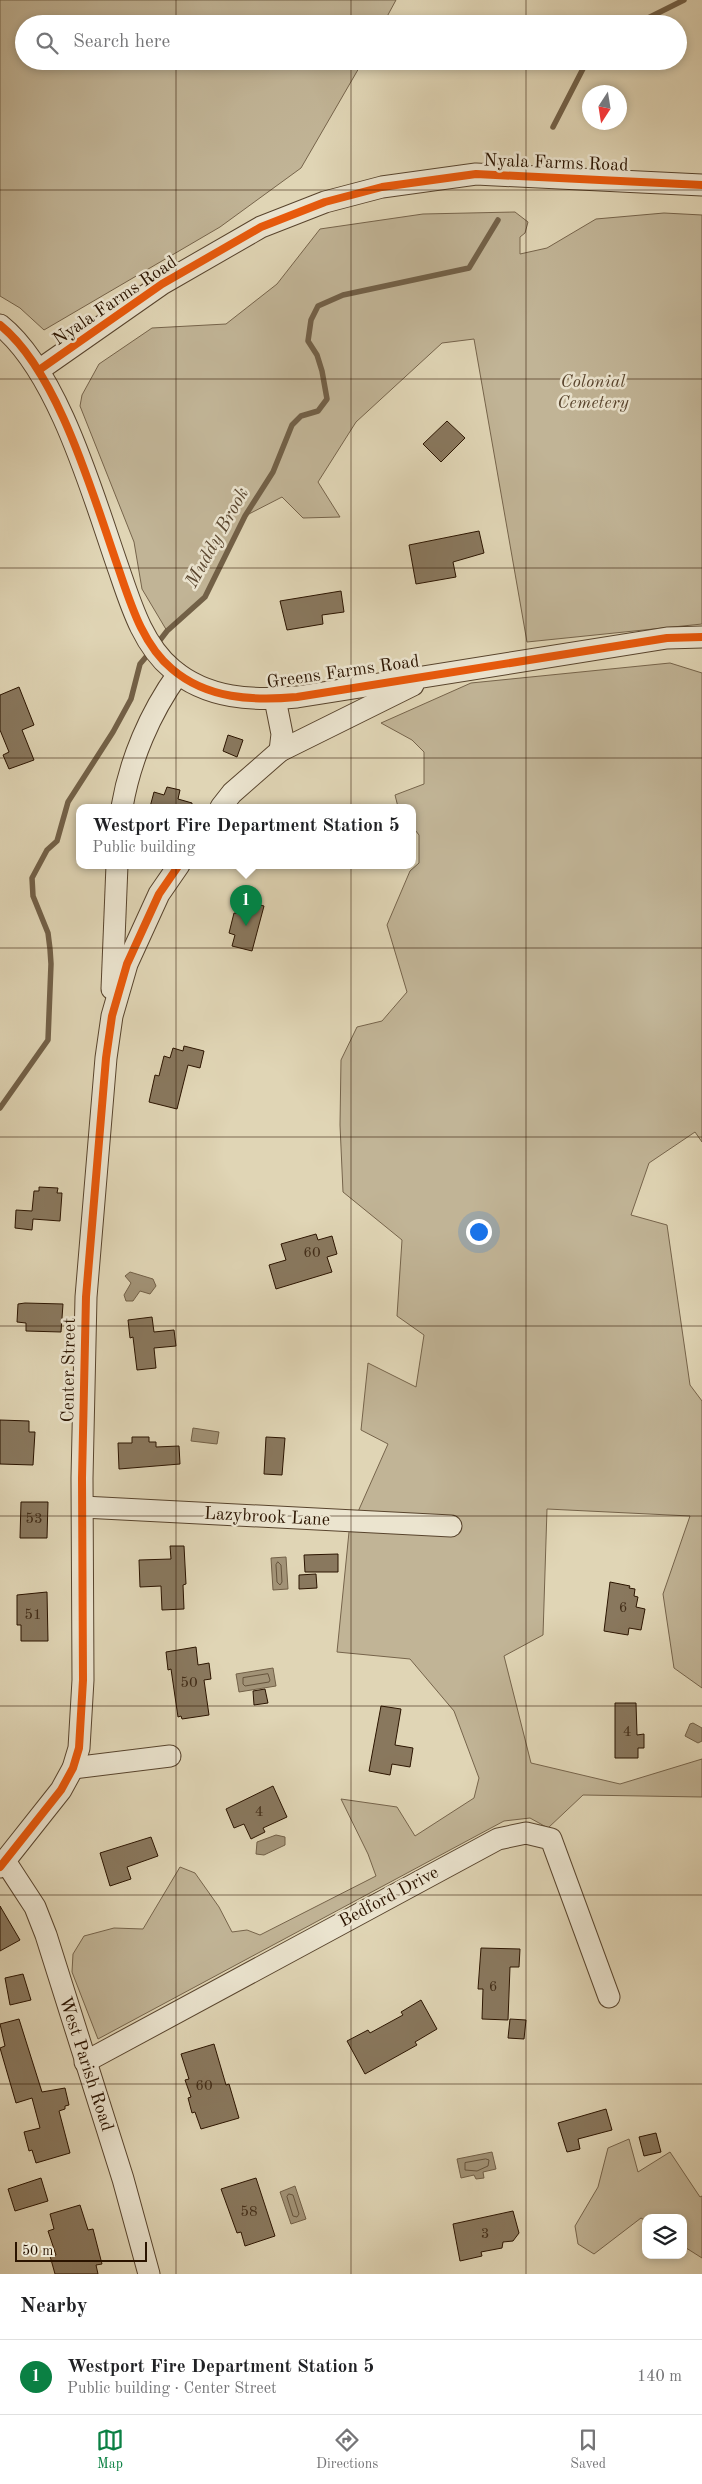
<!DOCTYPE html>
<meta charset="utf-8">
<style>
:root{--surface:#fff;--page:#f6f6f6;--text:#202124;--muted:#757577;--line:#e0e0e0;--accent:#0b8043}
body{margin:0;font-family:"Old Standard TT",serif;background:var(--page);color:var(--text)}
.controls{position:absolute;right:15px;bottom:15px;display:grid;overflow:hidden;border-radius:10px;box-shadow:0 2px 8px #0003}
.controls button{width:45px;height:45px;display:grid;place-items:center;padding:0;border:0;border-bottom:1px solid var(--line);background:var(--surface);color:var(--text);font:25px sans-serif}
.compass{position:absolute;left:582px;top:85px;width:45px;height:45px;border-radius:50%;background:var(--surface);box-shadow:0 2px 8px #0003;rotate:192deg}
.scale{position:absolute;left:15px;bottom:12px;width:132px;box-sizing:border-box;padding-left:5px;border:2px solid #2b1400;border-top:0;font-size:14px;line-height:18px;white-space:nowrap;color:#2b1400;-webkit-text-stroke:4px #ebe4cf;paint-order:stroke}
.you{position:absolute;left:478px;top:1231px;width:18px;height:18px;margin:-12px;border:4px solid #fff;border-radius:50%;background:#1a73e8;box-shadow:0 0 0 8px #1a73e833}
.badge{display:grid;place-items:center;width:32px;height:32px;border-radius:50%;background:var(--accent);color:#fff;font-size:16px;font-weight:700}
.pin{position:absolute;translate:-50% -41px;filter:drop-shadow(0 1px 2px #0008)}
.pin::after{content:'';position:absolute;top:26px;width:18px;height:15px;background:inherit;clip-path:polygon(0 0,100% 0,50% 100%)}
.popup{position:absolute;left:76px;top:804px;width:340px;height:65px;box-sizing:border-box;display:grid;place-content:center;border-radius:10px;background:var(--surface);filter:drop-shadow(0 1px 4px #0005);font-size:16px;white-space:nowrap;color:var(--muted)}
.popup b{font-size:19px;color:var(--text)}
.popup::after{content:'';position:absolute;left:50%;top:100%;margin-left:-10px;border:10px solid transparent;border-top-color:var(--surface)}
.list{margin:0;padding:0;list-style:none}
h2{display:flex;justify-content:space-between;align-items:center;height:65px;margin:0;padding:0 20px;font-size:21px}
h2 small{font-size:16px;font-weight:400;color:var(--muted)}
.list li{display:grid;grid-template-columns:32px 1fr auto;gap:15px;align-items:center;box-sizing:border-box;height:75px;padding:0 20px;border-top:1px solid var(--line)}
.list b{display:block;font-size:19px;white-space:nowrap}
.list p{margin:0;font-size:16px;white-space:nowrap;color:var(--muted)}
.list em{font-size:16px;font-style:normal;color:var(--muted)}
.icon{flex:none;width:28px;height:28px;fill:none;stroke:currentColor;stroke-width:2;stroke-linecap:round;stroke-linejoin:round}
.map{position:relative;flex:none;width:702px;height:2274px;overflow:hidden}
.search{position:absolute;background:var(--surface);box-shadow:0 2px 8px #0003;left:15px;right:15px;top:15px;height:55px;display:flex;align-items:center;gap:12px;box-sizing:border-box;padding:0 18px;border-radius:28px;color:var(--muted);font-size:19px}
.sheet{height:140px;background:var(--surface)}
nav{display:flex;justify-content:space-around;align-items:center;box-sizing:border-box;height:70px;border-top:1px solid var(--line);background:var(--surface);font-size:14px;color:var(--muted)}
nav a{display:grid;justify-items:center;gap:2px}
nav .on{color:var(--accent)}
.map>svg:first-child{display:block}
.green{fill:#c1b496;stroke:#76644b}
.water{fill:#a29377;stroke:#726047}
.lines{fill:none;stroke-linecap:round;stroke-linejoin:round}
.shore{stroke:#66543c;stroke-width:1}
.stream{stroke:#726047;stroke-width:5.5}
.building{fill:#89785e;stroke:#2b1400}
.minor-casing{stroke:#58442d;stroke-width:23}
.minor{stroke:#ebe4cf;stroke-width:21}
.cycleway-casing{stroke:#ebe4cf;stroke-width:11}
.cycleway{stroke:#e8590c;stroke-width:8}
.grid{fill:none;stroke:#2b1400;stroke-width:1;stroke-opacity:0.55}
.labels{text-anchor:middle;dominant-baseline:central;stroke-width:5;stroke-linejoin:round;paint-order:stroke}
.number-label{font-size:15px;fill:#422d18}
.street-label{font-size:18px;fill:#2b1400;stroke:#ebe4cf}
.park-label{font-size:18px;font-style:italic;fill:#58442d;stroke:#ebe4cf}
.water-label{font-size:19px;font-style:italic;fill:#5b4730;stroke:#ebe4cf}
</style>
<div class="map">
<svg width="702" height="2274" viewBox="0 0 702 2274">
<rect width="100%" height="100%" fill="#e0d5b5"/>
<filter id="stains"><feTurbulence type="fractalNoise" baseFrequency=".004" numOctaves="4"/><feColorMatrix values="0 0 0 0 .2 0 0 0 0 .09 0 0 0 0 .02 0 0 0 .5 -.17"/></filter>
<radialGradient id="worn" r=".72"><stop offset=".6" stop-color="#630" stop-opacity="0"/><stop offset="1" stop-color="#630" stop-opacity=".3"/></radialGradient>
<g class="green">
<path d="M0,0H396L383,24H24V61H363L301,168L220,227L44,330L20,308L0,296Z"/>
<path d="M515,212L528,222L525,233L520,237V254L547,248L596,219L664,213L702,215V624L527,642L474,339L442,343L356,422L318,482L340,517L303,518L282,497L245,516L205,597L167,631L142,589L134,542L80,406L82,395L99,364L152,328L226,324L277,284L320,229L423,214Z"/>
<path d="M670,663L702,673V1142L695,1132L649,1163L631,1215L667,1225L690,1385L702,1401V1688L674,1668L663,1594L690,1516L547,1509L543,1635L504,1656L531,1763L620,1784L702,1759V1797L583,1795L548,1828L530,1818L504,1821L98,2039L72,1972L73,1954L84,1936L114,1928L143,1929L180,1867L195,1873L219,1907L232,1932L247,1930L260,1935L376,1876L368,1854L341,1799L397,1807L415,1836L474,1798L479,1778L454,1711L410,1659L337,1652L349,1532L388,1444L361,1430L368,1363L416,1387L424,1335L397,1316L402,1240L343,1192L340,1125L341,1060L357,1027L382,1021L407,992L387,925L410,871L419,863V835L412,826V807H398L395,795L424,784V752L412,740L381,723L471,683Z"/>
<path d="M629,2139L638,2172L670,2152L700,2197L702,2196V2258L683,2246V2218H646V2221L641,2218L594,2254L578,2244L575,2226L598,2187L608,2148Z"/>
</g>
<g class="water">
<path d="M130,1272L153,1279L156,1286L150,1294L140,1291L133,1301H126L124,1295L131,1283L125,1276Z"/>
<path d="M193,1428L219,1432L217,1444L191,1441Z"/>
<path d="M286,1557L288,1589L273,1590L271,1558Z"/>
<path d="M273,1668L276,1686L239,1692L236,1674Z"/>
<path d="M693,1723L702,1728V1741L698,1743L685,1736L690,1724Z"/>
<path d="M276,1835L285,1837V1845L264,1855L256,1854L257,1842Z"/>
<path d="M492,2152L496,2169L483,2172L484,2178L476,2179L474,2175L461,2178L457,2159Z"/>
<path d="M295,2186L306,2219L291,2224L280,2192Z"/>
</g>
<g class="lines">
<g class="shore">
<path d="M278,1562L281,1565L282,1582L280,1585L277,1582L276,1565Z"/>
<path d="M268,1674L270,1680L269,1682L245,1686L243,1684V1678Z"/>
<path d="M486,2159L489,2160L488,2166L477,2171L465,2170V2163Z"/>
<path d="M289,2194L293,2195L299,2214L297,2217L293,2216L287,2197Z"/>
</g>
<g class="stream">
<path d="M636,24L684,0"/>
<path d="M553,127L587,61"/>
<path d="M157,644L167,631L205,597L245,516L273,472L292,425L301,416L318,411L327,399L322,371L317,355L308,341L311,320L318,306L343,295L469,268L498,220"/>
<path d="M0,1108L48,1040L51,964L50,949L48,933L33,896L32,878L47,850L57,841L68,802L113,732L131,699L140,664L151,651"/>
</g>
</g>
<g class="building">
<path d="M447,421L465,438L441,462L423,444Z"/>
<path d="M479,531L484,553L453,562L456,577L416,584L409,545Z"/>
<path d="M341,591L344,612L322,615L323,624L287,630L280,601Z"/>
<path d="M19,687L34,725L22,730L34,760L9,769L3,755L9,752L0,730V695Z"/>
<path d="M228,735L243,740L237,757L223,751Z"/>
<path d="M167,787L180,790L178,799L192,803V807H150L154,792L164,795Z"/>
<path d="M244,901L264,906L252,951L232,946L235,935L229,933L234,913L241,914Z"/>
<path d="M184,1046L204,1051L200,1068L188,1065L177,1109L149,1102L155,1075L159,1076L164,1056L170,1058L173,1048L183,1051Z"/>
<path d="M39,1187L58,1188L57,1193H62L60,1221L33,1219L32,1230L15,1228L16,1210L32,1211L34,1191H39Z"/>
<path d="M316,1234L318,1240L332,1236L337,1254L327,1257L332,1272L276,1289L269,1265L286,1260L281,1244Z"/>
<path d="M25,1303L63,1304L61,1332L26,1331V1323L17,1322L18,1304Z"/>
<path d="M152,1317L154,1332L174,1330L176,1346L154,1348L156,1368L137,1370L133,1337L130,1338L128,1320Z"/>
<path d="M0,1420L29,1421V1432H35L33,1465L0,1464Z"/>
<path d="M132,1437H149V1442H156V1447L179,1446L180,1464L119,1469L118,1443H132Z"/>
<path d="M266,1437L285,1438L282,1475L264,1474Z"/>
<path d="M21,1502H48L47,1538H20Z"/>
<path d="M170,1546H184L186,1584L183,1585L184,1609L162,1610L161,1586L140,1587L139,1560L171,1559Z"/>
<path d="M338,1554V1572H305L304,1555Z"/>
<path d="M316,1574L317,1588L299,1589V1575Z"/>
<path d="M610,1582L630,1586L629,1588L635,1589L634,1596L638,1597L636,1607L645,1609L641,1630L629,1628L628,1635L604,1631Z"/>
<path d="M47,1592L48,1641H21V1625H17V1595Z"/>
<path d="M196,1647L198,1665L209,1663L211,1679L204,1680L209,1715L182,1719L181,1716L178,1717L171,1669L168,1670L166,1652Z"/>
<path d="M265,1689L268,1703L254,1705L253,1691Z"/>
<path d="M615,1703H636L637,1735L644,1734V1748H638V1758H615Z"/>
<path d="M381,1706L401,1709L395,1745L413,1748L410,1767L392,1764L390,1775L369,1771Z"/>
<path d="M273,1786L287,1817L263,1828L265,1832L251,1839L244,1824L234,1828L226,1809Z"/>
<path d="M151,1837L158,1856L127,1867L131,1879L110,1886L100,1853Z"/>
<path d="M0,1906L20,1940L0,1951Z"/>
<path d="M481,1948L520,1949L519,1967H510L508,2020L482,2019L483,1989H478Z"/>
<path d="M23,1974L31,2000L10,2005L5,1978Z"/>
<path d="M421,2000L437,2029L415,2042L417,2045L365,2074L347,2041L368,2030L370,2033L403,2015L401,2012Z"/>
<path d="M19,2019L42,2092L65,2088L69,2105L65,2106V2109L59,2111L70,2153L36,2163L32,2150L29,2151L24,2132L40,2128L32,2098L16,2103L0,2048L5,2046L0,2024Z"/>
<path d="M510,2019L526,2020L524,2039L508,2038Z"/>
<path d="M214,2044L226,2085L229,2084L239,2118L201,2129L195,2112L192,2113L188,2098L191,2097L185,2080L189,2079L181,2054Z"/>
<path d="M606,2109L612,2130L578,2139L580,2149L567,2152L558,2123Z"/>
<path d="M656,2133L661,2152L644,2156L639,2137Z"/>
<path d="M41,2178L48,2201L15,2211L8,2189Z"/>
<path d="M256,2178L275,2236L245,2246L241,2232L237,2233L221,2189Z"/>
<path d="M80,2205L88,2230L93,2229L102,2264L96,2265L98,2274H55L50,2256L56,2255L48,2231L54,2229L50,2214Z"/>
<path d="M513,2211L519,2233L513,2241L503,2242L502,2248L481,2252L482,2256L460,2261L453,2224Z"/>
</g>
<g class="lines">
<g class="minor-casing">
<g id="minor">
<path d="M0,325C59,372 94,499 119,570C131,605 143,645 172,669C207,699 253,701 297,697L667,638L702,637"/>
<path d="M39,370L162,284L261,227L325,202L382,187L476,174L702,185"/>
<path d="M275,699L282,734L280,751"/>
<path d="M122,807C130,760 150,713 178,674"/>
<path d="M221,807L232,793L280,751L413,685"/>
<path d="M112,989L117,865"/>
<path d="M83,1507L451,1526"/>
<path d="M73,1768L170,1756"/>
<path d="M5,1861L35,1907L46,1935L123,2179L149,2274"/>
<path d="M0,1867L61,1790L73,1768L79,1748L83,1680L82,1478L86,1297L106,1058L112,1016L127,964L159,894L179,865"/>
<path d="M85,2062L498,1839L526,1833L551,1839L609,1997"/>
</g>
</g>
<use href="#minor" class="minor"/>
<g class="cycleway-casing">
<g id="cycleway">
<path d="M0,325C59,372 94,499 119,570C131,605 143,645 172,669C207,699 253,701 297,697L667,638L702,637"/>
<path d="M39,370L162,284L261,227L325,202L382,187L476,174L702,185"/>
<path d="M0,1867L61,1790L73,1768L79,1748L83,1680L82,1478L86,1297L106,1058L112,1016L127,964L159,894L179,865"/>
</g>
</g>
<use href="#cycleway" class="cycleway"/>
</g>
<path class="grid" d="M176,0V24M351,0V24M526,0V24M176,61V2274M351,61V2274M526,61V2274M0,190H702M0,379H702M0,568H702M0,758H702M0,948H702M0,1137H702M0,1326H702M0,1516H702M0,1706H702M0,1895H702M0,2084H702"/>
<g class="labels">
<g class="number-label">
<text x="312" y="1253">60</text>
<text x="34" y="1519">53</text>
<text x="623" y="1608">6</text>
<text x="33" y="1615">51</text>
<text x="189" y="1683">50</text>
<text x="627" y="1732">4</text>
<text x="259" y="1812">4</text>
<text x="493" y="1987">6</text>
<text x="204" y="2086">60</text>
<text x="249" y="2212">58</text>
<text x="485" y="2234">3</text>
</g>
<g class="street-label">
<text transform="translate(556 163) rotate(2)">Nyala Farms Road</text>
<text transform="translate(115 301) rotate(-34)">Nyala Farms Road</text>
<text transform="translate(343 672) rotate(-8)">Greens Farms Road</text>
<text transform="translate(69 1370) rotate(-89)">Center Street</text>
<text transform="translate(267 1517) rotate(3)">Lazybrook Lane</text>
<text transform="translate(389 1897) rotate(-28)">Bedford Drive</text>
<text transform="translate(86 2064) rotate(72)">West Parish Road</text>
</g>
<g class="park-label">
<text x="593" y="382">Colonial<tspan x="593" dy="21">Cemetery</tspan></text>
</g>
<g class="water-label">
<text transform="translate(218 538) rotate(-61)">Muddy Brook</text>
</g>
</g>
<rect width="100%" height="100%" filter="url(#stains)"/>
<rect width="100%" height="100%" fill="url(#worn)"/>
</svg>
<div class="controls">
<button><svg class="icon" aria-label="layers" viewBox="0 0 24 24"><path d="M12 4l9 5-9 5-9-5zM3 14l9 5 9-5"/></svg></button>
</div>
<svg class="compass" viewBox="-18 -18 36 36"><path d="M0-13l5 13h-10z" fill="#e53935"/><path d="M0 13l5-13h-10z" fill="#757577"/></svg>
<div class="scale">50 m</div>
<div class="you"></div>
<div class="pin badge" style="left:246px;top:926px">1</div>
<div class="popup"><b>Westport Fire Department Station 5</b>Public building</div>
<div class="search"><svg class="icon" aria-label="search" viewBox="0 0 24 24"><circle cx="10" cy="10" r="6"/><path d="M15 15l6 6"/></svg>Search here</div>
</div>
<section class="sheet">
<h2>Nearby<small></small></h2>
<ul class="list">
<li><span class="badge">1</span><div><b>Westport Fire Department Station 5</b><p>Public building · Center Street</p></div><em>140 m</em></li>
</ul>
</section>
<nav>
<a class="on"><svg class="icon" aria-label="map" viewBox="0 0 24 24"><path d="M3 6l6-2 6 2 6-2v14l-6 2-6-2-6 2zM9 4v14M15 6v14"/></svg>Map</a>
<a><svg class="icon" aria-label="directions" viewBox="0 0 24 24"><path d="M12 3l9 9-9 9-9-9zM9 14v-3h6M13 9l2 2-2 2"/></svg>Directions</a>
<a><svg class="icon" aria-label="saved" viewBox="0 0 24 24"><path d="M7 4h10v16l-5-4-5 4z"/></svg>Saved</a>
</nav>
